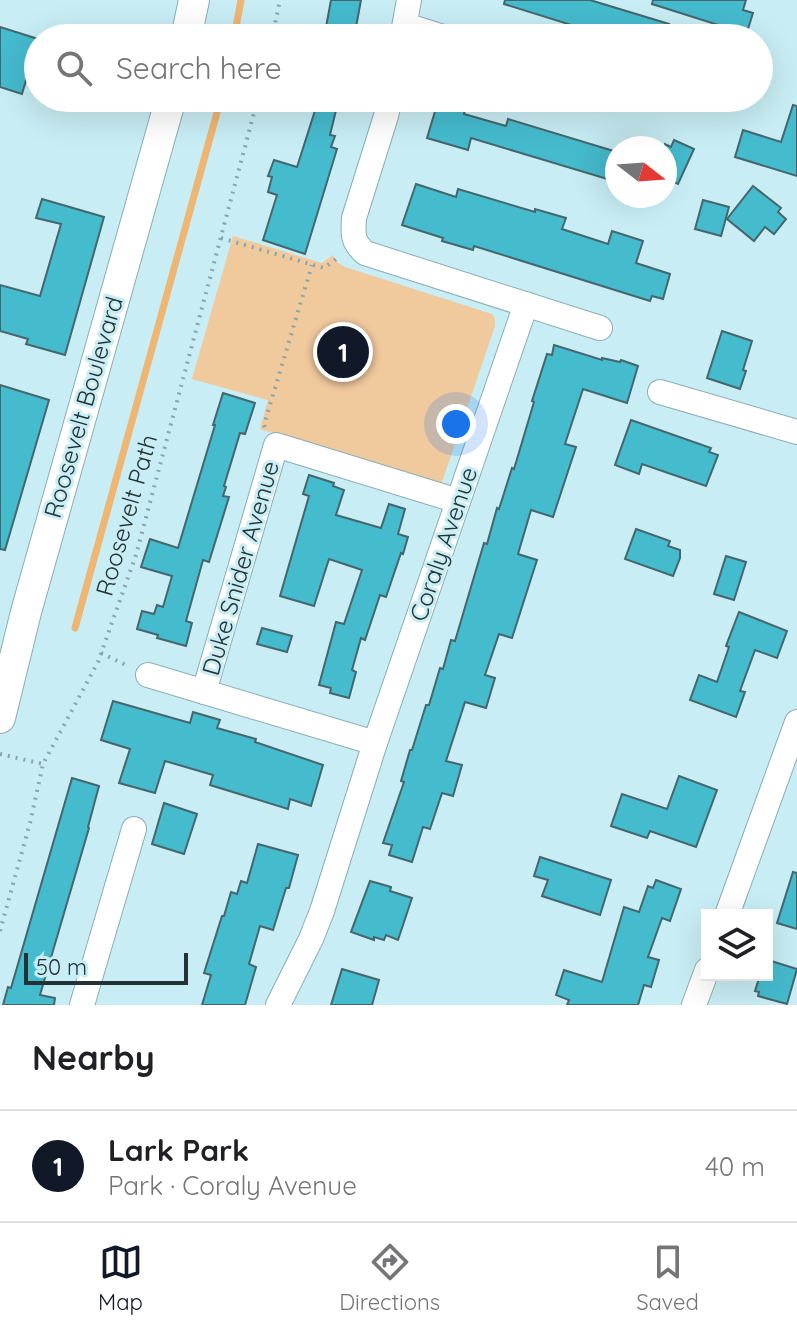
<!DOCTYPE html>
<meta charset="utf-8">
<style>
:root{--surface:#fff;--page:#f6f6f6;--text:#202124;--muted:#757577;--line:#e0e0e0;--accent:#111827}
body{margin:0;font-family:Quicksand,sans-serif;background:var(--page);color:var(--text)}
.controls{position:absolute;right:24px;bottom:24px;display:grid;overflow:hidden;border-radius:0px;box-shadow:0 8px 32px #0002}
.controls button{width:72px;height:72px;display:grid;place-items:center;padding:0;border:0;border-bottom:2px solid var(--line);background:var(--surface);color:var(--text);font:40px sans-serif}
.compass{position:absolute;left:605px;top:136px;width:72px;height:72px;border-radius:50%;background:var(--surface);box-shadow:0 8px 32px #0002;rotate:107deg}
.scale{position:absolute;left:24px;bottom:20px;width:164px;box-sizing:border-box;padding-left:8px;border:4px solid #233234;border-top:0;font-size:22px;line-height:28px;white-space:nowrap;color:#233234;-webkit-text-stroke:6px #c8edf4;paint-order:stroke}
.you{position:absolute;left:456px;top:424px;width:28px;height:28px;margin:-20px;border:6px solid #fff;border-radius:50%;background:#1a73e8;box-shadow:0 0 0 12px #1a73e833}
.badge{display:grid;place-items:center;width:52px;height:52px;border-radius:50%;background:var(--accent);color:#fff;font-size:26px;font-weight:700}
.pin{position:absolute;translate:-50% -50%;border:4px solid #fff;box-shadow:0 2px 8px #0006}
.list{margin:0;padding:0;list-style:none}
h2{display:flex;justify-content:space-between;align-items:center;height:104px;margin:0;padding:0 32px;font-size:34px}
h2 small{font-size:26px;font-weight:400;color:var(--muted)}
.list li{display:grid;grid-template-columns:52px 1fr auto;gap:24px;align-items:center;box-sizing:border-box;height:112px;padding:0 32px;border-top:2px solid var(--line)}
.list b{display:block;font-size:30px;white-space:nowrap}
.list p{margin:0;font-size:26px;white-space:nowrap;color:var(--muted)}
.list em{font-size:26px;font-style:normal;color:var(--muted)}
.icon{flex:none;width:44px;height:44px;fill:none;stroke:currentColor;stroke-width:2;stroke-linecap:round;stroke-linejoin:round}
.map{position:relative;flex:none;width:797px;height:1005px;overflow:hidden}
.search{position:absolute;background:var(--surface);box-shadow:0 8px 32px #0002;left:24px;right:24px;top:24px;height:88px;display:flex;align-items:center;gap:20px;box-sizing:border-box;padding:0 28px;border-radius:44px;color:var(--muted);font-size:30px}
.sheet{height:216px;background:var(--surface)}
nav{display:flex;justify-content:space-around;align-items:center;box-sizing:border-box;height:112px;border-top:2px solid var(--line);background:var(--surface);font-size:22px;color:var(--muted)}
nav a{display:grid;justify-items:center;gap:4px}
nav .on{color:var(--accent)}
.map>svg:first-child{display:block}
.green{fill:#f0c99d}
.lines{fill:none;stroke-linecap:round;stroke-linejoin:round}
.stream{stroke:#efb573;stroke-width:7}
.building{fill:#45bbce;stroke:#45666c;stroke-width:2}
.minor-casing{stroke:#8aaeb4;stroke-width:26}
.major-casing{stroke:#8aaeb4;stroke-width:32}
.path{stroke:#89a6ab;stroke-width:4;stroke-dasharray:2 6;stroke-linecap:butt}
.minor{stroke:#fff;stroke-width:24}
.major{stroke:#fff;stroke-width:30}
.labels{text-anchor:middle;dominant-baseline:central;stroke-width:6;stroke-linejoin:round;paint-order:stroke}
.street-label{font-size:24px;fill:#233234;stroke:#c8edf4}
</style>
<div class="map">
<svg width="797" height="1005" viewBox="0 0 797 1005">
<rect width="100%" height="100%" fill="#c8edf4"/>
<path class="green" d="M233,236L322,263L333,255L337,262L345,267L492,314L495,319V326L441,485L260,429L268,400L192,379Z"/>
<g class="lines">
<g class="stream">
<path d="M234,38L241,0"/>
<path d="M75,628L221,98"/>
</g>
</g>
<g class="building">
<path d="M331,0H361L354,38H324Z"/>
<path d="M505,0H590L669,24L664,38H613L504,4Z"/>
<path d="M653,0H746L743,10L753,13L747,32L737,29V31L652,4Z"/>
<path d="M0,27L38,39L22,94L0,87Z"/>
<path d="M319,98H339L330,135L335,136L331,147L337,149L305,254L263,240L277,195L268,192L272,177L268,176L274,160L297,167Z"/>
<path d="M439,98H468L464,114L506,126L508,119L617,152V182L471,138L468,150L427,138Z"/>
<path d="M793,105L797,106V176L735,157L743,130L781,142Z"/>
<path d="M674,140L694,149L678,184L665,178V144L671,147Z"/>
<path d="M416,184L456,197L458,189L535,212V209L566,218L562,229L608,244L612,231L643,241L636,263L670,274L663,299L652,296L650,301L474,246L473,250L442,241L443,238L402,225Z"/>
<path d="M753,186L781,208L778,212L786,219L774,234L765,227L754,241L727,219Z"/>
<path d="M42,199L104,217L65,355L26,344L28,339L0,331V285L40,296L61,224L36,218Z"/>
<path d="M703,200L729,207L721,236L695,229Z"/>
<path d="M722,331L752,341L743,370L746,371L740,389L707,378Z"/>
<path d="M554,345L602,360V358L620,362L621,360L638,366L627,403L583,389L565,444L576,447L553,517L531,510L518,554L537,560L512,638L499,634L485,675L495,678L486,708L465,702L446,761L462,765L453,796L442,793L430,829L423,827L412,862L389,855L392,845L383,843L404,782L401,781L410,750H412L426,705H429L440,668L443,669L451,640L455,641L484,543L487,544L497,508L499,509L512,468L514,469L534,402L532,401L547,354L552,355Z"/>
<path d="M0,385L49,400L5,550L0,549Z"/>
<path d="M223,393L255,403L245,434L240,433L224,486L226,487L223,496L229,497L209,562L203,560L186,621L192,623L186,646L157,638L158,635L137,629L142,611L154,614L157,605L163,607L172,576L141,567L150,539L178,548L215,425H213Z"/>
<path d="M631,420L711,448L709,452L718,455L706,486L642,464L639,474L615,465Z"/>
<path d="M309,475L334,483L333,486L344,490L336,515L381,528L389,504L405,509L398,534L408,537L403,554L401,553L386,597L380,595L365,640L361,638L352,670L356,672L349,698L330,693L331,688L319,685L336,622L344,624L362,570L329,559L314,606L280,596L309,496L303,494Z"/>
<path d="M636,529L670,541L668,546L680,550V558L673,576L625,559Z"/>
<path d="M726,556L746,562L734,600L714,594Z"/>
<path d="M739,612L787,631L777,658L755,650L740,691L745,692L736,717L690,700L699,675L717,682L729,647L726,646Z"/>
<path d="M262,628L292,636L287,652L257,644Z"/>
<path d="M113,701L190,723L193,712L220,720L217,728L256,739L255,742L323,765L311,806L290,799L288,809L210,785L213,775L165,761L155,793L119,783L130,749L101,740Z"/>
<path d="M679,776L717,790L696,847L650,831L647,838L611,826L622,794L667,809Z"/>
<path d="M72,778L99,786L88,827L89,828L40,995L55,998L54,1005H3L8,987L11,988Z"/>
<path d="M164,803L197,814L184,854L152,844Z"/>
<path d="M258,844L298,855L289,888H286L273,930L260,926L249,964L256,967L245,1005H202L211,975L204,973L222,916H224L231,892L237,894L241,881L247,883Z"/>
<path d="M540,857L611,880L600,915L542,896L548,880L534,876Z"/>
<path d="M793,872L797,873V929L777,923Z"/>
<path d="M656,880L681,889L670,921L662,918L648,957L659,960L651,987L644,985L638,1005H567L569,1000L556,995L564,970L602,982L624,907L639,912L648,886L653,888Z"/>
<path d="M370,881L391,887L390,891L412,898L398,940L386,935L384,940L374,937V940L351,932Z"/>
<path d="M768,960L797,969L787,1004L758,996L759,992L755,991L760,975H767Z"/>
<path d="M342,969L379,980L372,1005H331Z"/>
</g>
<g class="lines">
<g class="minor-casing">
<g id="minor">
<path d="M405,25L446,38"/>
<path d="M402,38L409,0"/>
<path d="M390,98L386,116L354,218C353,235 352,241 365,253L600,328"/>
<path d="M645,98H684"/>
<path d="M660,392L797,432"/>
<path d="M148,675L375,743"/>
<path d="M204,692L276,445L458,501"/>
<path d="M727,915L797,722"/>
<path d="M82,1005L134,829"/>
<path d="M278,1005L311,939L322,911L375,743L526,304"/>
<path d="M694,1005L707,970"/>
</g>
</g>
<g class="major-casing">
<g id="major">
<path d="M186,38L194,0"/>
<path d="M0,718L26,612L171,98"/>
</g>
</g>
<g class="path">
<path d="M272,38L280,0"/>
<path d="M221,238L324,268L339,257"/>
<path d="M265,427L264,425L312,265"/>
<path d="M101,653L128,666"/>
<path d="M0,754L43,764"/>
<path d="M0,931L30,823L43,764L98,662L136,555L258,98"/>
</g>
<use href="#minor" class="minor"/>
<use href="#major" class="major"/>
</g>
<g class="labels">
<g class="street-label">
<text transform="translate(83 407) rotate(-74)">Roosevelt Boulevard</text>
<text transform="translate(126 515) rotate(-74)">Roosevelt Path</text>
<text transform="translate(443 544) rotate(-71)">Coraly Avenue</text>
<text transform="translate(240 568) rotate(-74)">Duke Snider Avenue</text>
</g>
</g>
</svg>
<div class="controls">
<button><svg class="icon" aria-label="layers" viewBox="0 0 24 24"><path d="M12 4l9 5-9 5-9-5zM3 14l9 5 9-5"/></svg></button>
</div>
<svg class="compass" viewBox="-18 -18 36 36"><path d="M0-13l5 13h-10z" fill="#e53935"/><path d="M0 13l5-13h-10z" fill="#757577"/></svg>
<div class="scale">50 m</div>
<div class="you"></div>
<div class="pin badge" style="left:343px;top:352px">1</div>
<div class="search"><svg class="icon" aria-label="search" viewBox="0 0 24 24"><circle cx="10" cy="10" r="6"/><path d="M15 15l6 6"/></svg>Search here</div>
</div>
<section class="sheet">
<h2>Nearby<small></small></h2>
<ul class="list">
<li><span class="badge">1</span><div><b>Lark Park</b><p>Park · Coraly Avenue</p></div><em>40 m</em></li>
</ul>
</section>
<nav>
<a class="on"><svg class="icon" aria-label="map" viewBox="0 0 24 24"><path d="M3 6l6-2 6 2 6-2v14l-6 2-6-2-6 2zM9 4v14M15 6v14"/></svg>Map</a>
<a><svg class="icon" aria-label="directions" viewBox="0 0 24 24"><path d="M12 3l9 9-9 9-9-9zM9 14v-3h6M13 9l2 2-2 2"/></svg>Directions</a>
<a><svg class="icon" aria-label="saved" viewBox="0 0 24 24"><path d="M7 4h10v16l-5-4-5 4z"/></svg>Saved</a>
</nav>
